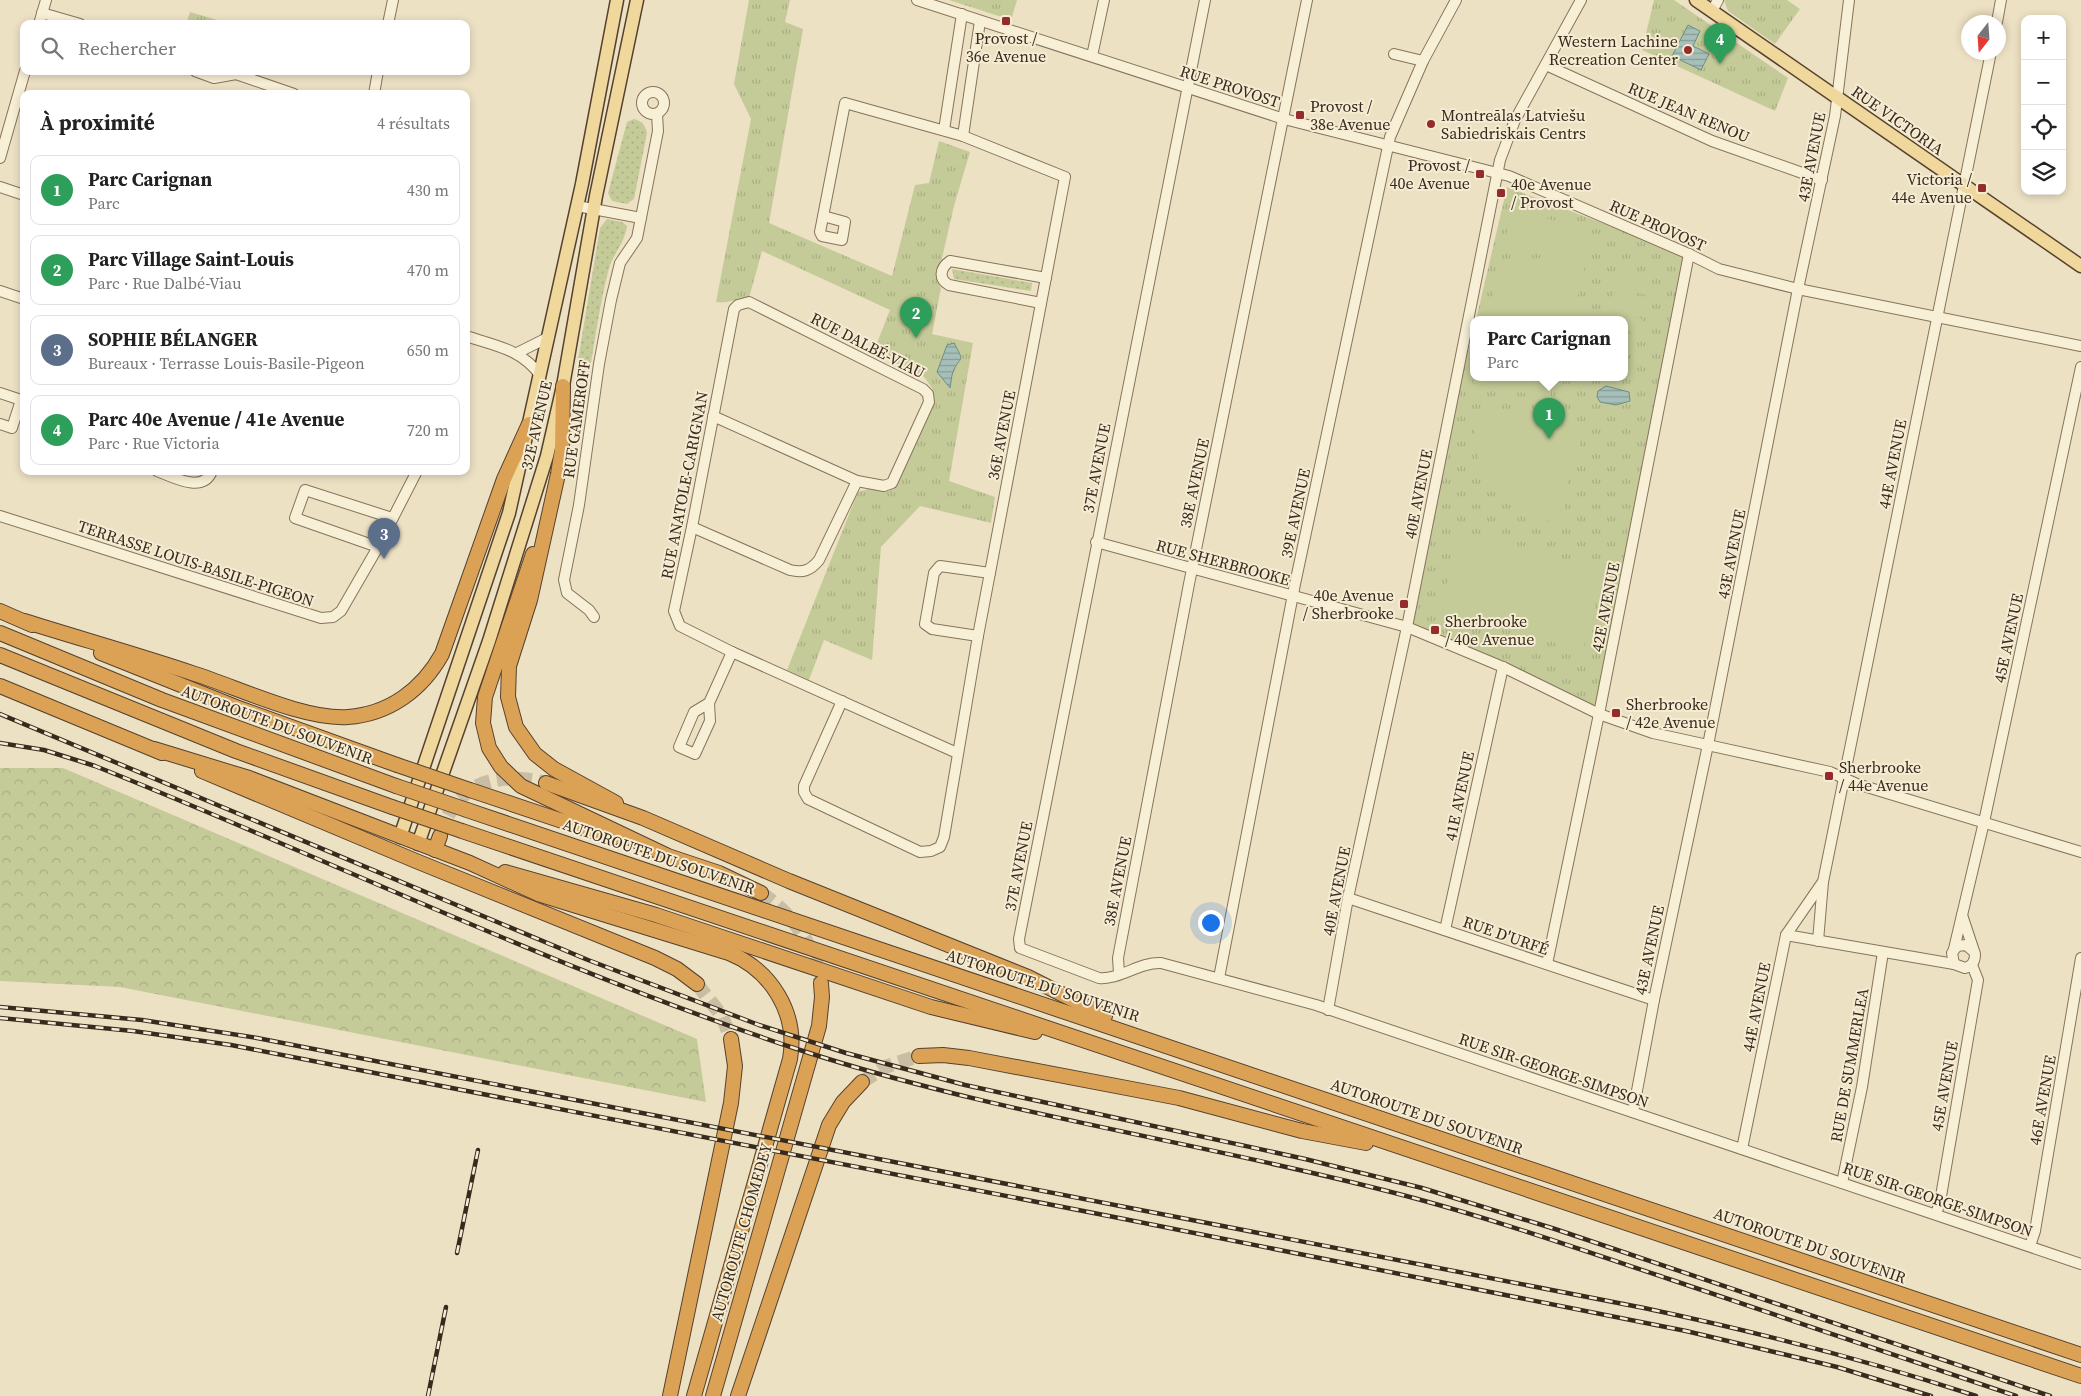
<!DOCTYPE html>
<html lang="fr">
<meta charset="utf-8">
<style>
:root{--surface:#fff;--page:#f2f2f2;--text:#222;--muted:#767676;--line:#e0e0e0;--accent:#952c2c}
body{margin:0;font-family:"Source Serif 4",serif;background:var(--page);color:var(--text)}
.controls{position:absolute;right:15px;top:15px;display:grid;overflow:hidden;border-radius:10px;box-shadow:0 2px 8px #0003}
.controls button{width:45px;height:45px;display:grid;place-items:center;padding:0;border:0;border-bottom:1px solid var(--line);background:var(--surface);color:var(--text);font:25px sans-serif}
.compass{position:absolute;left:1961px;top:15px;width:45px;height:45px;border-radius:50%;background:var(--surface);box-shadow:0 2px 8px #0003;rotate:197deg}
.you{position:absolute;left:1210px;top:922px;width:18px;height:18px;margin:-12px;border:4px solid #fff;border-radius:50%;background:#1a73e8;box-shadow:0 0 0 8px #1a73e833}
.badge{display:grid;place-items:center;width:32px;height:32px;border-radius:50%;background:var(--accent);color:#fff;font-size:16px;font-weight:700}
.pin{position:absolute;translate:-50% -41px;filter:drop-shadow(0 1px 2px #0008)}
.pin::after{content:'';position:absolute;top:26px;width:18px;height:15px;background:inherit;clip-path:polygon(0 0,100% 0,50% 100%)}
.popup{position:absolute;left:1470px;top:316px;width:158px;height:65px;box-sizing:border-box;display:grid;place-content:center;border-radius:10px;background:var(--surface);filter:drop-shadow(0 1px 4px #0005);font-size:16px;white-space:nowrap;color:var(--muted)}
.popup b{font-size:19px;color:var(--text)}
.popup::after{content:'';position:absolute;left:50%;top:100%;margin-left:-10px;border:10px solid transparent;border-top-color:var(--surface)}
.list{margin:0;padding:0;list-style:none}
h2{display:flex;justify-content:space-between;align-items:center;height:65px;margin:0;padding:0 20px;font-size:21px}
h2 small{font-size:16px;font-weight:400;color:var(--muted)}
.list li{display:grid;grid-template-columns:32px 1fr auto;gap:15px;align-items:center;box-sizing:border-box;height:70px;margin:0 10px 10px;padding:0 10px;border:1px solid var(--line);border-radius:10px}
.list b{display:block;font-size:19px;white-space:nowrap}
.list p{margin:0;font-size:16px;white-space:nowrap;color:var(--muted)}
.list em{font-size:16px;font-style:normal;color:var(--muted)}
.icon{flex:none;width:28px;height:28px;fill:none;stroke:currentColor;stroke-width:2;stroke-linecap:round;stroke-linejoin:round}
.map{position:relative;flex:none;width:2081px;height:1396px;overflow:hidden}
.search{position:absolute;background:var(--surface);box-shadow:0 2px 8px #0003;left:20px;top:20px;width:450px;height:55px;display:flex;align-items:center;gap:12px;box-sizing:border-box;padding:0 18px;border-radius:10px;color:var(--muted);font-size:19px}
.panel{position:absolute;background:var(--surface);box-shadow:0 2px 8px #0003;left:20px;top:90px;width:450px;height:385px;border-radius:10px}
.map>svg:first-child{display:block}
.grass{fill:url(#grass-dots)}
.forest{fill:url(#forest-crowns)}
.park{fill:url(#park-tufts)}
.pitch{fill:#c4cb98}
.water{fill:url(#water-rules);stroke:#6d8e86}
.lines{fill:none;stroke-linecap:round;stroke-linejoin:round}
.highway-tunnel{stroke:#c9bda3;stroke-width:14;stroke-dasharray:14 7;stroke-linecap:butt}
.minor-casing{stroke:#87735b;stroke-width:12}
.major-casing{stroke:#55412f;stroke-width:15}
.highway-casing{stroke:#55412f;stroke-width:16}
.minor{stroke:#f8efd7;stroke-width:10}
.major{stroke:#f0d79c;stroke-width:12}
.highway{stroke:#dba256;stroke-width:14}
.rail-casing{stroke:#382b1e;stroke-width:4.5}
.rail{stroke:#f5ecd3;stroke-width:2.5;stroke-dasharray:8;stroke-linecap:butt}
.highway-bridge-casing{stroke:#55412f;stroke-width:16;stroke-linecap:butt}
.highway-bridge{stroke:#dba256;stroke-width:14}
.poi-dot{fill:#952c2c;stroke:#f5ecd3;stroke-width:2}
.labels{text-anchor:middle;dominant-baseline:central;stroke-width:4;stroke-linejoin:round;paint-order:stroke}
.poi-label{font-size:16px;fill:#382b1e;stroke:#f5ecd3;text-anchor:start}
.street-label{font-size:16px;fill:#382b1e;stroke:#f5ecd3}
</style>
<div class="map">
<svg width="2081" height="1396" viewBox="0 0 2081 1396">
<defs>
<pattern id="grass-dots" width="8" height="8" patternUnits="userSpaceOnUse" patternTransform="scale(1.25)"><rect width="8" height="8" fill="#c4cb98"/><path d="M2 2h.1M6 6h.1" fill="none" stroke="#a9ae83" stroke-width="1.8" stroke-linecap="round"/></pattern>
<pattern id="forest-crowns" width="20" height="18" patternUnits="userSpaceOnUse" patternTransform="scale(1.25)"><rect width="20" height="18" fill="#c4cb98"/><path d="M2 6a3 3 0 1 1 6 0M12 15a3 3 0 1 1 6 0" fill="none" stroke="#a9ae83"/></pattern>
<pattern id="park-tufts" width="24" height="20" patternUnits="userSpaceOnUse" patternTransform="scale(1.25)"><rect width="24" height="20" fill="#c4cb98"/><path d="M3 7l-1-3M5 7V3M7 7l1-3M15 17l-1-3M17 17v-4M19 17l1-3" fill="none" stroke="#a9ae83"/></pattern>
<pattern id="water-rules" width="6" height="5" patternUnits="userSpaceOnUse" patternTransform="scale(1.25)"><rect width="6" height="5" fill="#a6c0b9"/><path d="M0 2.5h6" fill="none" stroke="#889c96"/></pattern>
</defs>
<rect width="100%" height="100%" fill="#ede1c4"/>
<g class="grass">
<path d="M634,119C642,121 645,125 647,133L634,199L627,204L612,201L608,193L627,122Z"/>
<path d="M607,219L622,222L627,226C625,242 614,253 609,268C600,303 595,339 589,375L576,372L600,228Z"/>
<path d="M952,269L1032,283L1031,291L954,279Z"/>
</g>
<path class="forest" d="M0,768H63L697,1039L706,1102L120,987L0,981Z"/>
<g class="park">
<path d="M749,0H790L785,22L803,29L769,223L892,276L915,185L929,183L939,141L970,152L954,206L942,258L938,281L941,288L932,334L973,343L949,481L995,497L991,523L920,506L881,547L872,660L824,640L809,680L787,670L858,492L868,489L888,491L898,483L935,402L932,388L924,377L873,353L890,310L762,251L749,298C737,298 728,304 716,302L751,119L734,84Z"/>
<path d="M949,0H1017L1011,20Z"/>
<path d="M1654,0H1674L1788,78L1775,111L1642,50Z"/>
<path d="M1724,0H1787L1800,9L1775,44L1728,11Z"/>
<path d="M190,12L231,24H186Z"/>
<path d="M1507,187L1687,255L1599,713L1403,624L1474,327V378H1624V320H1476Z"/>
</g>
<g class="pitch">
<path d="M1512,210L1589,229L1581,263L1504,244Z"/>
<path d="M1546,258L1585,266L1574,313L1581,315L1580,320H1489L1495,287L1508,265L1526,259Z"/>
<path d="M1618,273L1650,280L1647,295L1615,288Z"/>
<path d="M1614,293L1646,299L1643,314L1611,307Z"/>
<path d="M1610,312L1642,319L1639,334L1624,330V320H1609Z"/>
<path d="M1474,377V378H1554L1550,398L1473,383Z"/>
<path d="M1477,410L1527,417L1528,411L1570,416L1581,430L1576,474L1569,473L1563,523C1500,516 1467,471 1477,410Z"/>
<path d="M1460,533L1604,570L1583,650L1439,612Z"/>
</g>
<g class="water">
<path d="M1688,25L1700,31L1693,46L1709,54L1701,70L1672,56Z"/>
<path d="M954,343C966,365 960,354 953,372C951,377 951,383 950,388L937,372L947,345Z"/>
<path d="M1606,386L1629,392L1630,401L1616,405L1600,402L1597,397L1598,391Z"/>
</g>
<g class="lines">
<g class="highway-tunnel">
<path d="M440,835C456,782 496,771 546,783"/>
<path d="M761,893C791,913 814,943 820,980"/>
<path d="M697,984L722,1016L731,1039"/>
<path d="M862,1082L885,1067L919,1056"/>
</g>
<g class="minor-casing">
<g id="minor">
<path d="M917,0L1284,119L1509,176L1689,254L1719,269L1798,289L2081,346"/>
<path d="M1205,0L1019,939L1020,948L1099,978C1120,980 1139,962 1161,963L1316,1005L2081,1264"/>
<path d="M1712,11L1718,0"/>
<path d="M42,13L80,24"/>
<path d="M1997,22L2001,0"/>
<path d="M39,24L46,0"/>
<path d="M388,24L393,0"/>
<path d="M1394,54L1423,61"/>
<path d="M1092,56L1104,0"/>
<path d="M1546,65L1712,141L1822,180"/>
<path d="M195,71L214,78L236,74L294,94"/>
<circle cx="653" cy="103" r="11"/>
<path d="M374,94L378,71"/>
<path d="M944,130L962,14"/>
<path d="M963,136L980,21"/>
<path d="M0,158L25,71"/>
<path d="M0,187L24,195"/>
<path d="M577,206L641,218"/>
<path d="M823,216L845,222L842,240L822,236L820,232L845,103L963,136L1065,177L978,636L944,837L940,847L931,851L920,852L808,799L804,792V786L842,701"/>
<path d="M0,291L24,299"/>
<path d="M1041,303L949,285C938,279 940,268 950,261L1046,278"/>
<path d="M466,336C496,346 521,349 540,375"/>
<path d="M517,353L549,337"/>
<path d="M0,393L21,400L12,428L0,424"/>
<path d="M713,416L857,481L884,486L892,483L929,402L928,394L923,389L749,302L738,305L734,309L692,527L674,611L680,626L732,652L957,753"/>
<path d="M157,471C173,477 203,494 212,471"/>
<path d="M0,516L321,618L333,617L341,611L378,547L417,471"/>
<path d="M692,527L790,570C803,573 810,571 819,560L857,481"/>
<path d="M1096,542L1407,627L1503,667L1599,714L1653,733L1830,772L1857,784L2081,852"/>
<path d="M378,547L295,518L305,490L392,518"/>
<path d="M594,617L589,610L567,593L564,580L579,505L599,364L611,300L620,263L637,238L658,131L657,114"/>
<path d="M978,636L932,629L925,624L934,573L940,566L990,573"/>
<path d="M709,703L710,721L695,754L679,747L694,712L709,703L732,652"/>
<path d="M1348,898L1654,1000"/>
<path d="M1962,915L1975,954C1975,962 1972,966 1965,968L1954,964L1952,953L1957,946L1966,945L1973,951"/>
<path d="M1445,930L1503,667"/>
<path d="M1786,935L1954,964"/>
<path d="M1818,941L1823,882L1991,52"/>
<path d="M1954,949L1984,822L2081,367"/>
<path d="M1547,964L1599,714L1689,254"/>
<path d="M1119,973L1118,958L1189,584L1307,0"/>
<path d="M1219,978L1295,584L1390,137L1423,61L1456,0"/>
<path d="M1328,1010L1348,898L1407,627L1500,160L1515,120L1581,0"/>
<path d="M1633,1112L1654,1000L1709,740L1798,289L1835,116L1849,0"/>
<path d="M1742,1149L1786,935L1822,883"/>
<path d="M1842,1183L1862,1087L1883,952"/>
<path d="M1936,1214L1940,1202L1978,980L1972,965"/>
<path d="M2030,1246L2035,1231L2081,958"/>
</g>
</g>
<g class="major-casing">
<g id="major">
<path d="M1696,0L2081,266"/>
<path d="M400,837L509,513L582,184L617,0"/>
<path d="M418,844L489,641L547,456L563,386L596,196L637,0"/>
</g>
</g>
<g class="highway-casing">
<g id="highway">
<path d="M563,386L562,450L558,474L530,600L509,666L508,697L516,727L535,754L554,769L616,803"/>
<path d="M533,554L485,697L483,723L489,748L501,767L521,786L666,855"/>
<path d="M0,611L32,625"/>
<path d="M24,621C81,639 139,655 195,674C239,688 304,720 348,717C389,714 422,690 442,654L504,479L529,424"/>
<path d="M0,633L162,700L396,786"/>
<path d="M101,653L236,707L397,765"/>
<path d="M0,655L236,751L392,807"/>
<path d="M0,686L162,753"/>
<path d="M154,749L249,778L470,863L538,894L729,953C771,970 798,1013 790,1059L694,1396"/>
<path d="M202,771L416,861L655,958L677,969L697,984"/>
<path d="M546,783L643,818L789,881L1028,977L1105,1016"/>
<path d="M470,790L613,838"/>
<path d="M467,810L2081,1355"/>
<path d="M462,831L2081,1376"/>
<path d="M435,850L440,836"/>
<path d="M659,853L719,873L761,893"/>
<path d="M505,872L656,915L931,1007L1035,1032"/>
<path d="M919,1056L943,1055L969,1058L1179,1098L1302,1131L1366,1143"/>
<path d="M670,1396L731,1103L735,1066L731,1039"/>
<path d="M713,1396L819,1026L822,997L821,983"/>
<path d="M738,1396L829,1125L843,1102L862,1082"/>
</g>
</g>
<use href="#minor" class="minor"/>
<use href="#major" class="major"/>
<use href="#highway" class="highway"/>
<g class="rail-casing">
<g id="rail">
<path d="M0,714L588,960L759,1025L846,1053L965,1085L1305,1159L1422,1188L1555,1229L2050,1396"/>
<path d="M0,743L44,750L95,766C331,860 561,972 803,1051C994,1113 1193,1141 1387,1191C1482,1215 1576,1248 1669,1279C1784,1318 1900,1357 2016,1396"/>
<path d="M0,1007L142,1020L257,1038L1644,1308C1757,1332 1867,1360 1976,1396"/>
<path d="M0,1018L133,1031L231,1045L1114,1217L1686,1331L1837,1367L1931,1396"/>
<path d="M457,1253L478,1150"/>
<path d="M428,1396L446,1307"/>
</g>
</g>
<use href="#rail" class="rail"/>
<g class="highway-bridge-casing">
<g id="highway-bridge">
<path d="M397,765L470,790"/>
<path d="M396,786L467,810"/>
<path d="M392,807L462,831"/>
</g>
</g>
<use href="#highway-bridge" class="highway-bridge"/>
</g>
<g class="poi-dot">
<rect x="1001" y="16" width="10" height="10" rx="2.5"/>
<circle cx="1688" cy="50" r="5"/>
<rect x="1295" y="110" width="10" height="10" rx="2.5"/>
<circle cx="1431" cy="124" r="5"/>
<rect x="1475" y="169" width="10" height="10" rx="2.5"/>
<rect x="1977" y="183" width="10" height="10" rx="2.5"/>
<rect x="1496" y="188" width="10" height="10" rx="2.5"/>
<rect x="1399" y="599" width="10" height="10" rx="2.5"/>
<rect x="1430" y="625" width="10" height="10" rx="2.5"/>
<rect x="1611" y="708" width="10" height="10" rx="2.5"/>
<rect x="1824" y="771" width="10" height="10" rx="2.5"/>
</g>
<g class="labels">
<g class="poi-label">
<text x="1006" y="38" text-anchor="middle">Provost /<tspan x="1006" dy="18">36e Avenue</tspan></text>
<text x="1678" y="41" text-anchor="end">Western Lachine<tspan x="1678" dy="18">Recreation Center</tspan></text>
<text x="1310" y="106">Provost /<tspan x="1310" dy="18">38e Avenue</tspan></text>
<text x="1441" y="115">Montreālas Latviešu<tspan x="1441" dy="18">Sabiedriskais Centrs</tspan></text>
<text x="1470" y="165" text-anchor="end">Provost /<tspan x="1470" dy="18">40e Avenue</tspan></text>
<text x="1972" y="179" text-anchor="end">Victoria /<tspan x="1972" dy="18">44e Avenue</tspan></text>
<text x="1511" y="184">40e Avenue<tspan x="1511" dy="18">/ Provost</tspan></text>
<text x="1394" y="595" text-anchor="end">40e Avenue<tspan x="1394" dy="18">/ Sherbrooke</tspan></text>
<text x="1445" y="621">Sherbrooke<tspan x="1445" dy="18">/ 40e Avenue</tspan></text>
<text x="1626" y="704">Sherbrooke<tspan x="1626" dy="18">/ 42e Avenue</tspan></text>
<text x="1839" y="767">Sherbrooke<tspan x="1839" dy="18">/ 44e Avenue</tspan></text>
</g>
<g class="street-label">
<text transform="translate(1230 86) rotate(18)">RUE PROVOST</text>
<text transform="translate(1689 112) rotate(23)">RUE JEAN RENOU</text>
<text transform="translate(1898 120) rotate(35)">RUE VICTORIA</text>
<text transform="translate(1811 157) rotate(-79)">43E AVENUE</text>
<text transform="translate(1658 225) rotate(24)">RUE PROVOST</text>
<text transform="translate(868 345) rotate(27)">RUE DALBÉ-VIAU</text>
<text transform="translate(576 419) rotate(-82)">RUE GAMEROFF</text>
<text transform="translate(536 425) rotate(-77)">32E AVENUE</text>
<text transform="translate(1001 435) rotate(-79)">36E AVENUE</text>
<text transform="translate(1892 464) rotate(-79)">44E AVENUE</text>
<text transform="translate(1096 468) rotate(-79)">37E AVENUE</text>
<text transform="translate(1194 483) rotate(-78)">38E AVENUE</text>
<text transform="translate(684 485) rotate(-79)">RUE ANATOLE-CARIGNAN</text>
<text transform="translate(1418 494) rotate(-79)">40E AVENUE</text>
<text transform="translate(1295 513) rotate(-78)">39E AVENUE</text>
<text transform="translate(1731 554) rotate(-79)">43E AVENUE</text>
<text transform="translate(1223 562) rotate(15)">RUE SHERBROOKE</text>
<text transform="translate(196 563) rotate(18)">TERRASSE LOUIS-BASILE-PIGEON</text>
<text transform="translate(1605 607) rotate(-79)">42E AVENUE</text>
<text transform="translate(2008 638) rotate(-78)">45E AVENUE</text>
<text transform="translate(277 724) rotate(20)">AUTOROUTE DU SOUVENIR</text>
<text transform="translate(1459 796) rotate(-78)">41E AVENUE</text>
<text transform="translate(659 856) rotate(19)">AUTOROUTE DU SOUVENIR</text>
<text transform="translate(1018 866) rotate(-79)">37E AVENUE</text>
<text transform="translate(1117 881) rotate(-79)">38E AVENUE</text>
<text transform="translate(1336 891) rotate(-79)">40E AVENUE</text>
<text transform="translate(1506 935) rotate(19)">RUE D'URFÉ</text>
<text transform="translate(1649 950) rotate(-78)">43E AVENUE</text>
<text transform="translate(1043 985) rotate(18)">AUTOROUTE DU SOUVENIR</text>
<text transform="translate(1756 1007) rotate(-79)">44E AVENUE</text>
<text transform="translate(1849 1065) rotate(-80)">RUE DE SUMMERLEA</text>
<text transform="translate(1554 1070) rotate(19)">RUE SIR-GEORGE-SIMPSON</text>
<text transform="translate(1944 1086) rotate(-80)">45E AVENUE</text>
<text transform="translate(2042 1100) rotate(-80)">46E AVENUE</text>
<text transform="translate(1427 1116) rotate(19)">AUTOROUTE DU SOUVENIR</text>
<text transform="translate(1938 1199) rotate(19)">RUE SIR-GEORGE-SIMPSON</text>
<text transform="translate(741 1232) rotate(-74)">AUTOROUTE CHOMEDEY</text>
<text transform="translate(1810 1245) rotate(19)">AUTOROUTE DU SOUVENIR</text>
</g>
</g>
</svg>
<div class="controls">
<button>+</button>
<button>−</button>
<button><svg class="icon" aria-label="locate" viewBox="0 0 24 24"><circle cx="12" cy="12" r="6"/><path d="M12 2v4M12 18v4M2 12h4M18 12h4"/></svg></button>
<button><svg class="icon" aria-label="layers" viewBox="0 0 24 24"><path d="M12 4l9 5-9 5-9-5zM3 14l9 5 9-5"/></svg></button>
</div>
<svg class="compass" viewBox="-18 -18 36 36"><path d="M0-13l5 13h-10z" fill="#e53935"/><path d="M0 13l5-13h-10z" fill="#767676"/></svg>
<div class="you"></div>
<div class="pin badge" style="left:1549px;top:439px;background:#2e9e5b">1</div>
<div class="popup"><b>Parc Carignan</b>Parc</div>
<div class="pin badge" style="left:916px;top:338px;background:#2e9e5b">2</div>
<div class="pin badge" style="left:384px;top:559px;background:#5c6f8a">3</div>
<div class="pin badge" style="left:1720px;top:64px;background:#2e9e5b">4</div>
<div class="search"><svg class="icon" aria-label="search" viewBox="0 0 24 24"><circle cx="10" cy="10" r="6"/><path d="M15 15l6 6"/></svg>Rechercher</div>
<section class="panel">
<h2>À proximité<small>4 résultats</small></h2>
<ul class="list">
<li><span class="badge" style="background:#2e9e5b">1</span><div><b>Parc Carignan</b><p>Parc</p></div><em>430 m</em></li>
<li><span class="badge" style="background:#2e9e5b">2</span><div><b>Parc Village Saint-Louis</b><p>Parc · Rue Dalbé-Viau</p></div><em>470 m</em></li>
<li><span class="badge" style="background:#5c6f8a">3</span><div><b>SOPHIE BÉLANGER</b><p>Bureaux · Terrasse Louis-Basile-Pigeon</p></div><em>650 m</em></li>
<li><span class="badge" style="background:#2e9e5b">4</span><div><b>Parc 40e Avenue / 41e Avenue</b><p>Parc · Rue Victoria</p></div><em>720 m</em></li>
</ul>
</section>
</div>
